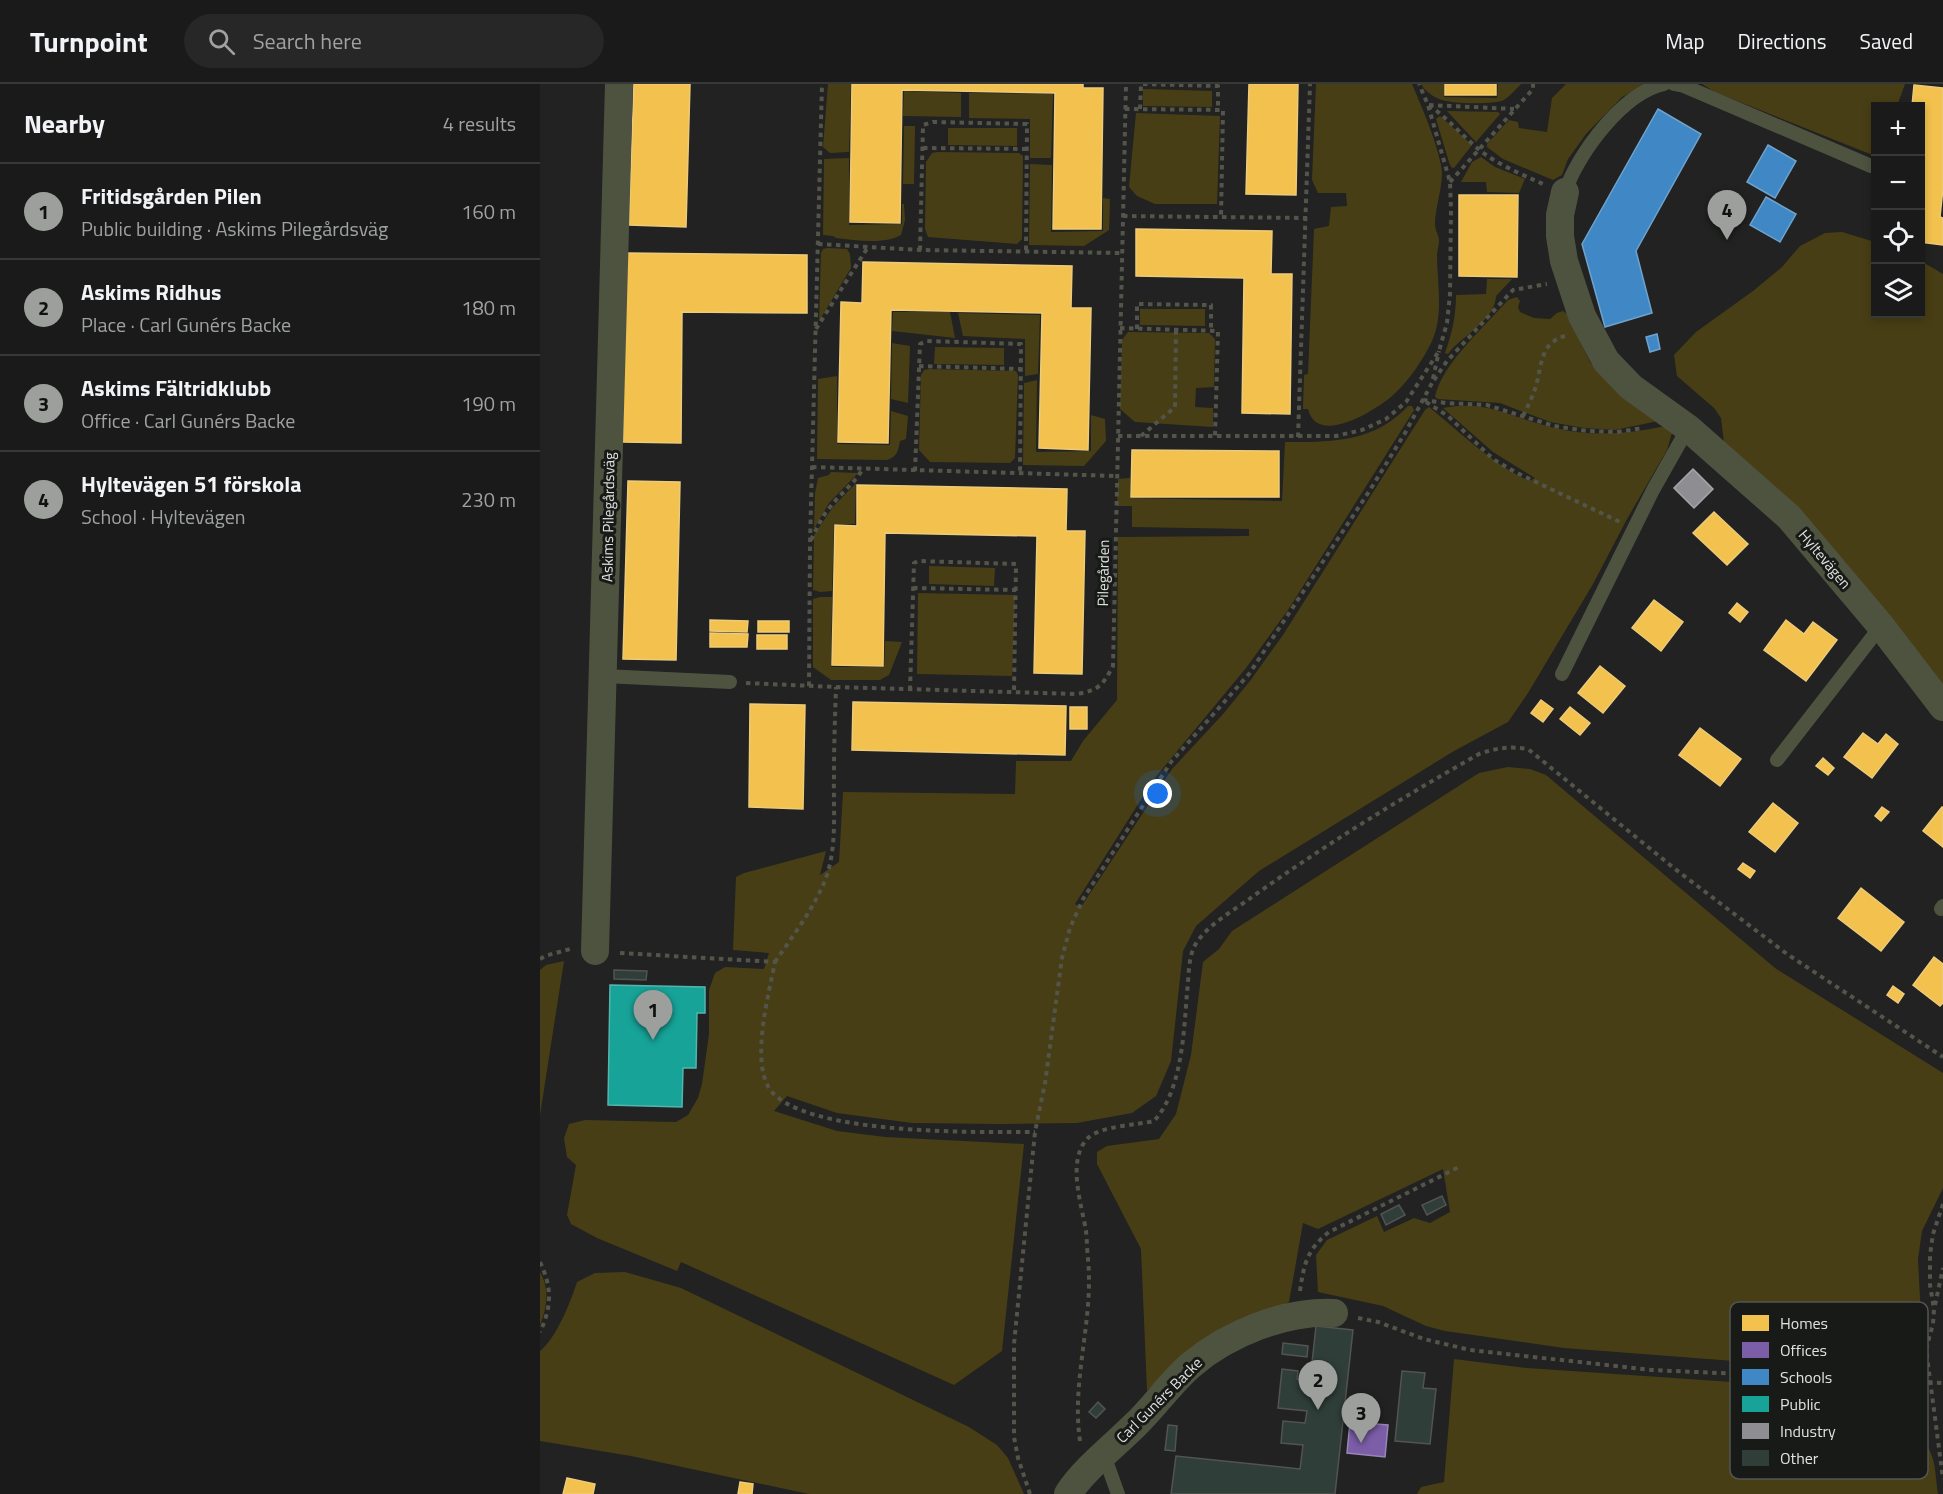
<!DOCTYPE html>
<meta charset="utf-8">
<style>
:root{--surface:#191a19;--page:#262726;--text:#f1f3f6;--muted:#9fa1a2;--line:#373838;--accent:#9d9f9d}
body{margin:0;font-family:"Titillium Web",sans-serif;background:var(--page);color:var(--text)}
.controls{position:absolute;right:18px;top:18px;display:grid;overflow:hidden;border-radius:0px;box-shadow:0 3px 9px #0003}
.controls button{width:54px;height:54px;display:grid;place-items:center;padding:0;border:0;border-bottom:2px solid var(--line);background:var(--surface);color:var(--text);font:30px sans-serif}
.you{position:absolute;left:618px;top:710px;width:21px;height:21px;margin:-15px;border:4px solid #fff;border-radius:50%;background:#1a73e8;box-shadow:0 0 0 9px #1a73e833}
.badge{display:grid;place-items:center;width:39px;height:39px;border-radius:50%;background:var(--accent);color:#111;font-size:20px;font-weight:700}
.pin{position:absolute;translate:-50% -50px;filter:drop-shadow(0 2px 3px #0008)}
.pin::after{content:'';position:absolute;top:32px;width:21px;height:18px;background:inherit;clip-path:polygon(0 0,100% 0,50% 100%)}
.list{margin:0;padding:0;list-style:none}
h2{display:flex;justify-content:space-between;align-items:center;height:78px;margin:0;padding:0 24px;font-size:26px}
h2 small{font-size:20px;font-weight:400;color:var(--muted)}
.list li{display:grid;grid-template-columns:39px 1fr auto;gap:18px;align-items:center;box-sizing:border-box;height:96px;padding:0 24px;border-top:2px solid var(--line)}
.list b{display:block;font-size:22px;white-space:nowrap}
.list p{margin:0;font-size:20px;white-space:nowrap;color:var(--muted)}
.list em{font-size:20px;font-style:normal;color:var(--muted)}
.icon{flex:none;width:33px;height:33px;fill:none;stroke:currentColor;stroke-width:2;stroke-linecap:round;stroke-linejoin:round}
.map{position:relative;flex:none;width:1403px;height:1410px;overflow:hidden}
header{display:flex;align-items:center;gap:36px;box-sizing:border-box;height:84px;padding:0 30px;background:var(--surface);border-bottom:2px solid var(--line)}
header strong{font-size:28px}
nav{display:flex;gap:33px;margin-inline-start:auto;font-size:21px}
.search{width:420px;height:54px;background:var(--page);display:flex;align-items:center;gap:15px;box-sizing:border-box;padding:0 21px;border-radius:33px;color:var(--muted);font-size:22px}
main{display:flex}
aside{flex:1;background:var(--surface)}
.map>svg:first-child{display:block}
.green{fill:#483e15}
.homes{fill:#f2c14e;stroke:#edcb7a;stroke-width:1.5}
.offices{fill:#7b5ea7;stroke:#9986b8;stroke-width:1.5}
.schools{fill:#3f88c5;stroke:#6fa3cd;stroke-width:1.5}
.public{fill:#17a398;stroke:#53b6ae;stroke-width:1.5}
.industry{fill:#8d8d92;stroke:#a6a6a9;stroke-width:1.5}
.building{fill:#303e3a;stroke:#525452;stroke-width:1.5}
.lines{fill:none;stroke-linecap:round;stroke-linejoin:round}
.path{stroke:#53554b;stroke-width:4;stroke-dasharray:4.5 4.5;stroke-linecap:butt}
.service{stroke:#4e5340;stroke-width:14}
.minor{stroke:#4e5340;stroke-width:28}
.labels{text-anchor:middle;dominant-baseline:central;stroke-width:6;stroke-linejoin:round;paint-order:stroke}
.street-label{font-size:15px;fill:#e0e2e0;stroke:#171a17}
.key{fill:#171a17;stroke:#535653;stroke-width:1.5}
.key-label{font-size:16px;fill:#e0e2e0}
</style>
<header>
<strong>Turnpoint</strong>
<div class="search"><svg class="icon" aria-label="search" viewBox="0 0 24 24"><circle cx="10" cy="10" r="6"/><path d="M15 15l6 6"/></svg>Search here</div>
<nav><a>Map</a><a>Directions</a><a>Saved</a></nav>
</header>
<main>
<aside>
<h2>Nearby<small>4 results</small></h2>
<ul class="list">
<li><span class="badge">1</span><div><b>Fritidsgården Pilen</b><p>Public building · Askims Pilegårdsväg</p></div><em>160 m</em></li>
<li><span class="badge">2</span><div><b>Askims Ridhus</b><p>Place · Carl Gunérs Backe</p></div><em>180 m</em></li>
<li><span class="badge">3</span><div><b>Askims Fältridklubb</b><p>Office · Carl Gunérs Backe</p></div><em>190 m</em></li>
<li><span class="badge">4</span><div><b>Hyltevägen 51 förskola</b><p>School · Hyltevägen</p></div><em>230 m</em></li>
</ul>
</aside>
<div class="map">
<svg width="1403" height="1410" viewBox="0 0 1403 1410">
<rect width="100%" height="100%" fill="#212221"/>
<g class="green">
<path d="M288,0H311L309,68L290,69L283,63Z"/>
<path d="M776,0H872C883,26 895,53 901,81C905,98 895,122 895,140C895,146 899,152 899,157C899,162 897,166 897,171C897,198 904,231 892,257C883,276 868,298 852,312C836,326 777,363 768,325H763L764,291L768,290L774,145L789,142L791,123L807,122L806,109H778L772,96Z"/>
<path d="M881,0H904V13L957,14L958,0H981C976,5 970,12 964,16C954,21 910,20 899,15C892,12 885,7 881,0Z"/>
<path d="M1026,0H1107L1082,13L1046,50L1028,75L1022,91L1013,96L963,75L947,63V60L969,36L978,38L979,44L1007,48L1012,14Z"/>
<path d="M1162,0H1365L1357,22H1336L1335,68L1330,70L1175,8Z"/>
<path d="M603,5L672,7V23L603,22Z"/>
<path d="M364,7L421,9V33L363,32Z"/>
<path d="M429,9L513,10L511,74H490V35L429,34Z"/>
<path d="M907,27L958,28L960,30L936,58Z"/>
<path d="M596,29L680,32L677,120H615L597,112L589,103Z"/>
<path d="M900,32L932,61L914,84L911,83L909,78L896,35Z"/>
<path d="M364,42H375L374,100H363Z"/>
<path d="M408,44H477V62L408,61Z"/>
<path d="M398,68L479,69L483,72L482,155L477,160L388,153L385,145L386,78L392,69Z"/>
<path d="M941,73L955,83L985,95L979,109L947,108L946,98H921L932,78Z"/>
<path d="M309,74V141L362,140V120H364L365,136L361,151C343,161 316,156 296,154L293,152L283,151L284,75Z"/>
<path d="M490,80L512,81L511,148L563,147V114L570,115L569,146L544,162L489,161Z"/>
<path d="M1302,148L1335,158L1336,230H1380L1381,177L1403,190V606L1184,359L1181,334L1174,324L1137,292L1134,271L1156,248L1213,207L1242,183L1260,162L1285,149Z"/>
<path d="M287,164L307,165L310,170L311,184L279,237L281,169L283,165Z"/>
<path d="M947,195H972L956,212C955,237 922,251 908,270L905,269C912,249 916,232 916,211L946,210Z"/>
<path d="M977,213L980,217L978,223L980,228L994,234L1010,235L1017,229L1023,227L1027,230L1050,278L1062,292L1118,337L1075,346L1044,344L1010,338L960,319L898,315L895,313C901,281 946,241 968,216Z"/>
<path d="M600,225H665V242L600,241Z"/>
<path d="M353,228H410L415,254L352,247Z"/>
<path d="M418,229L500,231L498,290L485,292V255L423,252Z"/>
<path d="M588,248L669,249L675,255L674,303L656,304L655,323L673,324V343L595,338L580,325L582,256Z"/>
<path d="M352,259L370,262L368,319L351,315Z"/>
<path d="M395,263L464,264V281L394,280Z"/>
<path d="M389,285L476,287L478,291L475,374L470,379L390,378L379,366L381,291L384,286Z"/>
<path d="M297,292V360L350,361L351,327L368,332L366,355L360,357C358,367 358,372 347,376L277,375L278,295Z"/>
<path d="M497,296L496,368L551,367V331L565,335L566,357L544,382L483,381L484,299Z"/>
<path d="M868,322H872L874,326L871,331L748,526L706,584L614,695L535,820L541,823L632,685L684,629L710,597L743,551L885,326L889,323C921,349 951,379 989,397L995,394L953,368L903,324C949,315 973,335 1015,344C1052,353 1089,350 1126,342L1132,349L1127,366L1087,435L1053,500L988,609L968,638L914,667L719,787L656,842L643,867L631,977L616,1012L592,1029L537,1039L460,1040L372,1039L297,1029L247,1012L234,1027L297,1047L345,1053L484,1060L462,1267L414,1301L141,1178L137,1187L57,1154L31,1140L27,1131L36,1081L27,1073L24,1054L29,1040L45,1036L136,1038L148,1031L158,1014L162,1000L169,950V906L175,889L185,883L224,885L229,869L193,866L196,793L204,789L286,767L280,791L299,778L303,708L475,710L476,677H531L543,657L577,616L578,453L709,452V445L592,443V422H577L578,395L590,394V414L742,417L745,358C790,358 834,359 868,322Z"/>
<path d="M291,388L318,389L289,419L274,445L275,409L278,394L289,391Z"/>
<path d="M316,399L315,440H294L292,507L280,508L273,506L274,451L293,423Z"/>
<path d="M389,482L455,484L454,502L389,500Z"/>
<path d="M378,509L475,511L472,592L377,590Z"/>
<path d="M280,513H292L291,583H344L345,557L362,558L349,591L340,596H291L273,583V515Z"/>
<path d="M968,683L990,685L1006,691L1235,884L1403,989V1104L1382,1147L1378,1175L1381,1235L1374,1252L1363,1267L1326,1287L1024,1264L905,1247L886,1242L843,1222L778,1208L776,1171L787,1156L837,1132L844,1148L874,1134L890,1139L910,1128L903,1085L778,1145L763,1139L749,1218L682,1248L644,1272L607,1307L601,1165L557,1080V1068L567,1062L619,1055L636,1030L651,971L663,878L679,865L692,847L939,689Z"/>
<path d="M24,877L0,1031V886L6,881Z"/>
<path d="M0,1188C10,1206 7,1223 0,1241Z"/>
<path d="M85,1188L141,1204L429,1343L457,1361L468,1374L484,1410H269L91,1372L0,1357V1267C16,1255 31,1217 37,1198L55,1189Z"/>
<path d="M914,1275L987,1284L1312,1306C1325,1308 1338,1310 1349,1316C1368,1327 1384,1352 1392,1372C1396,1384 1396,1398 1398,1410H877L881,1403L904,1398Z"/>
</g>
<g class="homes">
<path d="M94,0H150L146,143L89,141Z"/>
<path d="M312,0H543V4H563L561,145H513L515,9L362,6L360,139L310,138Z"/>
<path d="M709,0H758L756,111L706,110Z"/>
<rect x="905" y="0" width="51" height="11"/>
<path d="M1374,1L1403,4V104L1400,133L1403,134V161L1380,158V22H1372Z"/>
<path d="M919,111H978L977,193L919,192Z"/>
<path d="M596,145L732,147L731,190H752L750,330L702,329L704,194L596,192Z"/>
<path d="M85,169L267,171V229L142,228L141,359L83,358Z"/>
<path d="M323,178L532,182L531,224H551L548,366L499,364L502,229L351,226L348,359L298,358L301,218L322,219Z"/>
<path d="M592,366L739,367V413H591Z"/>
<path d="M88,397L140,398L136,576L83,575Z"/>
<path d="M317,401L527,405L526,447H545L542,590L494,589L497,452L345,449L343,582L292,581L295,441L317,442Z"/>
<path d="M1174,428L1208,460L1187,481L1153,449Z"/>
<path d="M1114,516L1143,538L1121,567L1092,544Z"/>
<path d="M1197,519L1208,528L1200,538L1189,529Z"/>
<path d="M170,536L208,537L207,548L170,547Z"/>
<path d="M1246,536L1264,550L1273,538L1297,556L1266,597L1224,566Z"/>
<rect x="218" y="537" width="31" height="11"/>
<path d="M170,549L208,550L207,563H170Z"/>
<rect x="217" y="551" width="30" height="14"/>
<path d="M1060,582L1085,602L1063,629L1038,609Z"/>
<path d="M1001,616L1013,625L1003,638L991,629Z"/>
<path d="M313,618L526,622L525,671L312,666Z"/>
<path d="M210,620L265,621L263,725L209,723Z"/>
<rect x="530" y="623" width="17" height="22"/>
<path d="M1030,623L1050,639L1040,651L1020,635Z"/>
<path d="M1160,644L1201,675L1180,702L1139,671Z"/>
<path d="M1323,649L1338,660L1346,650L1358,660L1332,694L1304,673Z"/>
<path d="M1283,674L1294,684L1288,691L1276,682Z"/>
<path d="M1233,719L1258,739L1235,768L1209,748Z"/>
<path d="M1342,723L1349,728L1341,737L1335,732Z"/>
<path d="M1402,723H1403V763L1383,747Z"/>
<path d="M1203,779L1215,787L1210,794L1198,785Z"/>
<path d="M1321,804L1364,838L1341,867L1298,834Z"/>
<path d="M1394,873L1403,880V919L1400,922L1373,901Z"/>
<path d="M1353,902L1364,910L1358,919L1347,911Z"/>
<path d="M27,1394L55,1400L53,1410H23Z"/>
<path d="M200,1398L213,1400L212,1410H198Z"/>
</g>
<path class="offices" d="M810,1338L848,1341L845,1373L807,1369Z"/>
<g class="schools">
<path d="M1118,25L1161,50L1096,167L1112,229L1065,243L1042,160Z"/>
<path d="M1228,61L1256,77L1235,114L1207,98Z"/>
<path d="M1226,113L1256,130L1240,158L1210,141Z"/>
<path d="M1117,250L1120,265L1110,268L1106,253Z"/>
</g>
<path class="public" d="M70,901L165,903V929H157L156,984H143L142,1023L68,1021Z"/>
<path class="industry" d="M1153,385L1173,405L1154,424L1134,404Z"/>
<g class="building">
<path d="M74,886L107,887L106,896L74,895Z"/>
<path d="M902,1112L906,1121L887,1131L882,1121Z"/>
<path d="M859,1121L865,1131L846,1141L841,1130Z"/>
<path d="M776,1242L813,1246L795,1410H631L636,1372L760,1385L763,1361L741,1359L743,1337L765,1339L767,1327L738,1324L742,1285L758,1287L757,1295L770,1297Z"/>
<path d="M743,1259L768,1262L767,1273L742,1270Z"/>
<path d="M862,1287L885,1289L883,1304L896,1305L890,1360L855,1357Z"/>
<path d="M558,1318L565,1325L556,1334L549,1328Z"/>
<path d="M628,1341L637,1342L635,1367L625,1366Z"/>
</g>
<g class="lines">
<g class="path">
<path d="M889,21C907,34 921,50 937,64C956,80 981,90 1003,100"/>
<path d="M889,21L974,25"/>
<path d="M585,25L683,26L681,133"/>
<path d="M600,25L601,0L678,2V26"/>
<path d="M383,64L487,65"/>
<path d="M910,98L993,5V0"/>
<path d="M583,132L767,134"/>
<path d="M278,160L380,166L582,169"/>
<path d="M380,166L383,41L393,38L487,40L486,167"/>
<path d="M580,244L678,247L675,353"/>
<path d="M276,245L328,163"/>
<path d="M597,245V220L671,221V246"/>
<path d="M379,282L481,285"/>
<path d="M894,296L907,277L973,206L1007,200"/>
<path d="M883,316L906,319L947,321L1014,342L1047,347L1077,348L1103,344"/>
<path d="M886,318L908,332L953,375L975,388L1080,438"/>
<path d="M983,332C988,322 993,312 996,302C1002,281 1000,259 1025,252"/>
<path d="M578,352H796L822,346L846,335L866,318L899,267L907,239L910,210L911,125L910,98L888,21L879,0"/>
<path d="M601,352L635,323L636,245"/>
<path d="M758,353L770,0"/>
<path d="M272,383L577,392"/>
<path d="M375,387L380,260L387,257L481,260L480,390"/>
<path d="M271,456C277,444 282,432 291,422C301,409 316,398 323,384"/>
<path d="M373,504L476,506"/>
<path d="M206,599L296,603L537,610C559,606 563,601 573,582L586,0"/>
<path d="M269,602L270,459L282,0"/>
<path d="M370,606L374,479L378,477L476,480L474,608"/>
<path d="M80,869L235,878C229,909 211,975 229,1004C260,1052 440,1048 495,1048"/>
<path d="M0,875L5,872L30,865"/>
<path d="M235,878C252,853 272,827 284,799C298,765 293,727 294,690C294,661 295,632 296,603"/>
<path d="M1403,1120L1393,1150L1390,1171V1201L1394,1225L1393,1240L1386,1265L1403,1395"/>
<path d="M0,1178C12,1203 12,1223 0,1248"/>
<path d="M760,1207C764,1179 767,1166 789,1148L921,1082"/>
<path d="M1395,1221L1403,1184"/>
<path d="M818,1234L838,1238L884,1255L930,1266L1112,1286L1403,1299"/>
<path d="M540,1357C531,1296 554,1236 548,1175C547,1166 547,1156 546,1147C542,1122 526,1076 548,1054C560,1042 597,1041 614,1037C642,1007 644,947 647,908C649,893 648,876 654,863C665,842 693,827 712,813C785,761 861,714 939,670C956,664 969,662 988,665L1135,785L1247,870L1403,973"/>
<path d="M490,1410L478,1374L474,1353V1260L495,1048L505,999L522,874L530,844L543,815L631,678L709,590L830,406L865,349L892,299L899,267"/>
</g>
<g class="service">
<path d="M1134,0L1144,2L1331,82"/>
<path d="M1025,108C1038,69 1083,9 1124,0"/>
<path d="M1022,590L1113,406L1148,344"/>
<path d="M64,592L190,598"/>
<path d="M1237,676L1341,542"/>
<path d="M1401,825L1403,822"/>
<path d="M564,1371L578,1410"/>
</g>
<g class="minor">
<path d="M1025,108L1020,131V152L1024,177L1042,232L1066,277L1091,303L1148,344L1249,433L1341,542L1403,623"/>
<path d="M55,867L79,0"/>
<path d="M528,1410C543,1386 575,1361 595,1341C615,1322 630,1299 651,1281C689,1249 744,1227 794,1229"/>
</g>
</g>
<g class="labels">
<g class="street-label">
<text transform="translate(68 433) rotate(-89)">Askims Pilegårdsväg</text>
<text transform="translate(1285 475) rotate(50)">Hyltevägen</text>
<text transform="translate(563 489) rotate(-89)">Pilegården</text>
<text transform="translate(619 1316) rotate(-45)">Carl Gunérs Backe</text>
</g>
</g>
<rect x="1190" y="1218" width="198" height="177" rx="9" class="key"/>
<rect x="1202" y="1231" width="27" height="16" fill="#f2c14e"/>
<rect x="1202" y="1258" width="27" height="16" fill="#7b5ea7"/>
<rect x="1202" y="1285" width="27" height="16" fill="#3f88c5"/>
<rect x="1202" y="1312" width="27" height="16" fill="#17a398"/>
<rect x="1202" y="1339" width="27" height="16" fill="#8d8d92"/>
<rect x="1202" y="1366" width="27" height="16" fill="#303e3a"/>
<g class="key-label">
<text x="1240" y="1245">Homes</text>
<text x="1240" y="1272">Offices</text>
<text x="1240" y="1299">Schools</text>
<text x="1240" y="1326">Public</text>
<text x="1240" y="1353">Industry</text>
<text x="1240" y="1380">Other</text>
</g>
</svg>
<div class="controls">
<button>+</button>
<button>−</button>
<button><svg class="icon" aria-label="locate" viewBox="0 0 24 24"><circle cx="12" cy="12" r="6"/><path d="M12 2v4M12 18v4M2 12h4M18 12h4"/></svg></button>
<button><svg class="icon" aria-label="layers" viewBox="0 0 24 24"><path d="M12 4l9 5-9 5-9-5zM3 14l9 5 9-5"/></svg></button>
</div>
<div class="you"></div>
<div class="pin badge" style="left:113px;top:956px">1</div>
<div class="pin badge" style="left:778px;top:1326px">2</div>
<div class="pin badge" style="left:821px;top:1359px">3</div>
<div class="pin badge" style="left:1187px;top:156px">4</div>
</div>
</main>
